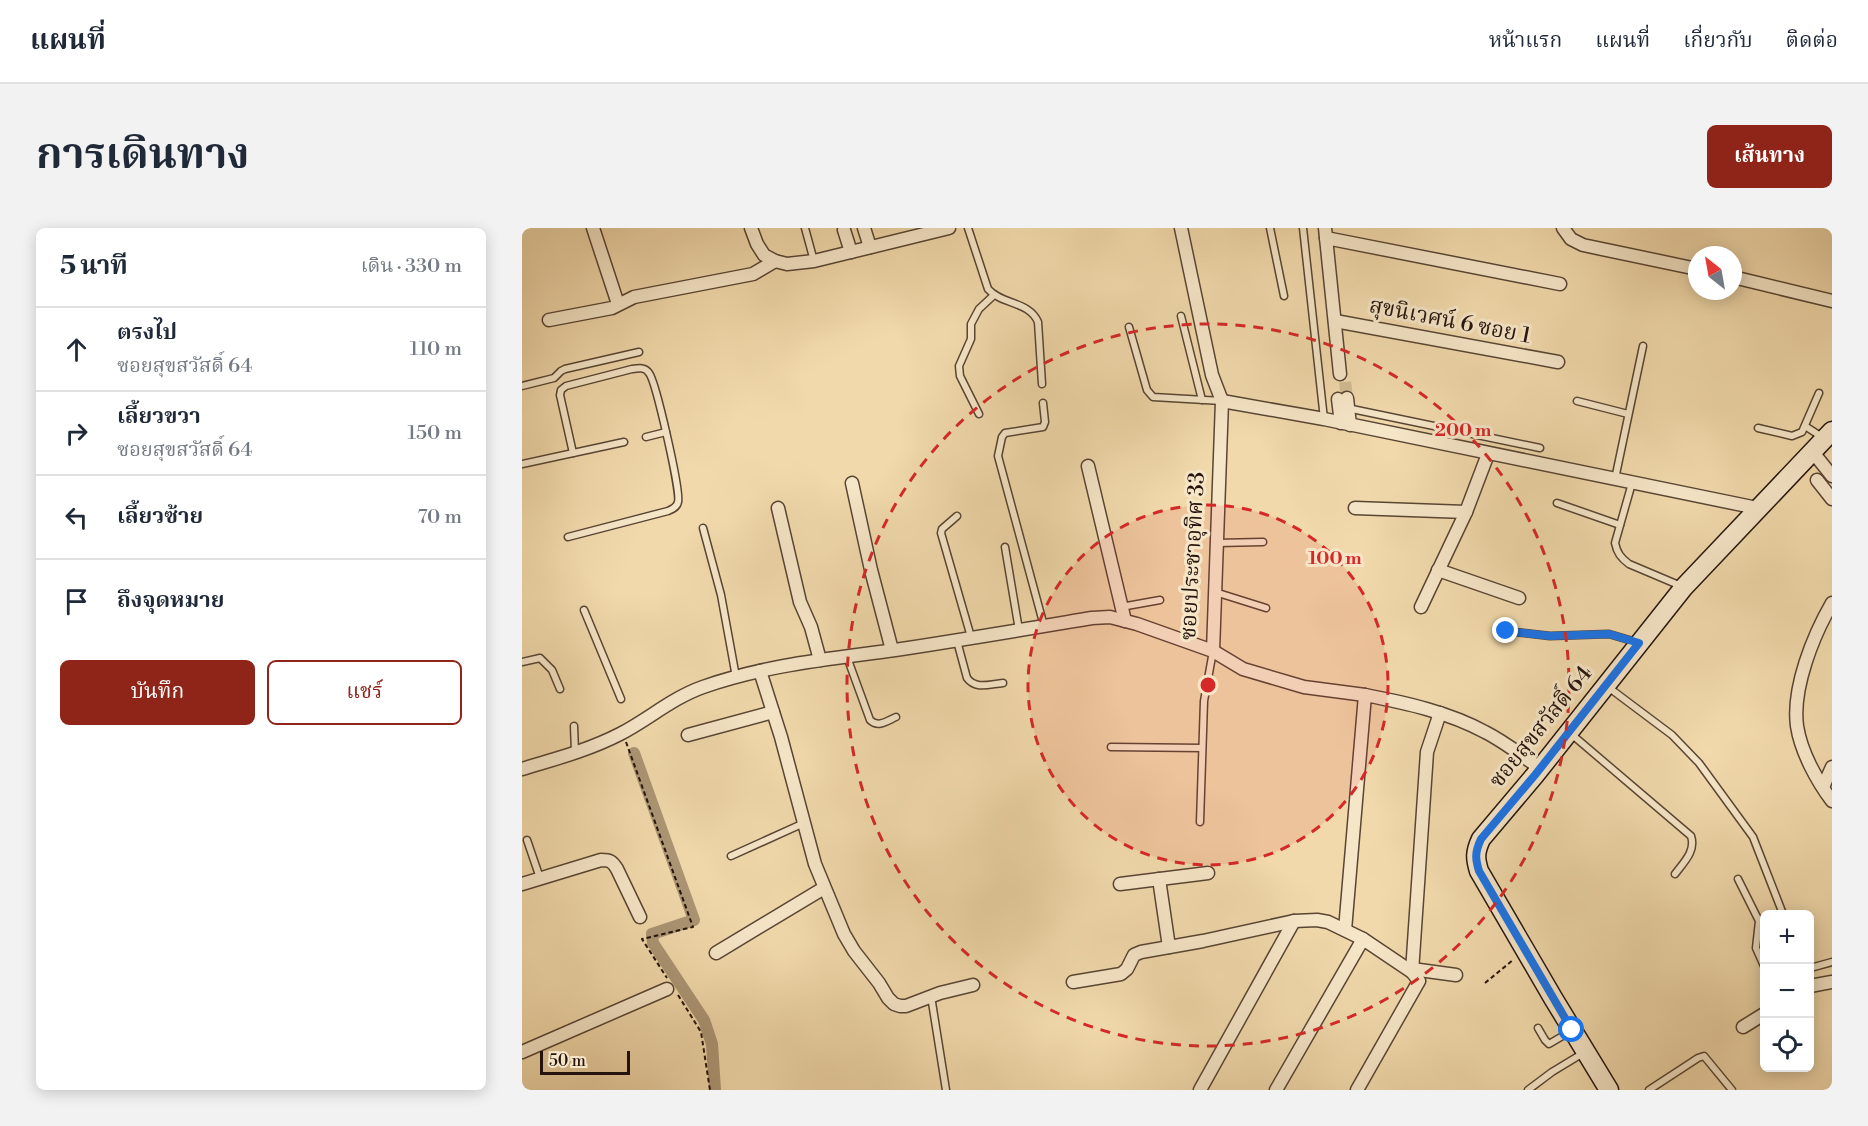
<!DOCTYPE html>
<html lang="th">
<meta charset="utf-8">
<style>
:root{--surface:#fff;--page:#f2f2f3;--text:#1f2937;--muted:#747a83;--line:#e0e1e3;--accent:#8f2418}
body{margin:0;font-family:"Libre Bodoni","Noto Serif Thai",serif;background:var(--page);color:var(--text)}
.controls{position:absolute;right:18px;bottom:18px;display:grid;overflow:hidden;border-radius:9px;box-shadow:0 3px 15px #0003}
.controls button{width:54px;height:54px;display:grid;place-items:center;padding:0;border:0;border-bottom:2px solid var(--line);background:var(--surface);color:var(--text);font:30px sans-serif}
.compass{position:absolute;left:1166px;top:18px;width:54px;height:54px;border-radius:50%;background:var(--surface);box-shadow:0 3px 15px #0003;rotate:329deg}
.scale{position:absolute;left:18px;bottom:15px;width:90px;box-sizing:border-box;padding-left:6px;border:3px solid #25140d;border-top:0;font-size:16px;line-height:21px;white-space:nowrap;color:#25140d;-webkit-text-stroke:4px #f6e6c8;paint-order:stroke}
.stop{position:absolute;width:18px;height:18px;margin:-14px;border:4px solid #1a73e8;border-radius:50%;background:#fff}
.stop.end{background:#1a73e8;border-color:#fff;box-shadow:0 2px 6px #0008}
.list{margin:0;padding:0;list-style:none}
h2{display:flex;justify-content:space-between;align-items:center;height:78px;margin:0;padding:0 24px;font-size:26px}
h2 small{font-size:20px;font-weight:400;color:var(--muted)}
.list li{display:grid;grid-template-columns:39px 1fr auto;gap:18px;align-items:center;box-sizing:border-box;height:84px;padding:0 24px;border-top:2px solid var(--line)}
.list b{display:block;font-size:22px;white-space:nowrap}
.list p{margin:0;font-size:20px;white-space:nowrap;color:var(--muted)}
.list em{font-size:20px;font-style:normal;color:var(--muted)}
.actions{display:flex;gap:12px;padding:18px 24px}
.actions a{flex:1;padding:14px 0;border:2px solid var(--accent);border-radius:9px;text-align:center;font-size:21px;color:var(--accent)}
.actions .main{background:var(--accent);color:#fff}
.icon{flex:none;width:33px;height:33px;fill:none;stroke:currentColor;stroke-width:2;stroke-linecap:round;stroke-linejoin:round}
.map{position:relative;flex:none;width:1310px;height:862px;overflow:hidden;border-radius:9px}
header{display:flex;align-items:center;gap:36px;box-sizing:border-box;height:84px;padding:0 30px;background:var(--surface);border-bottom:2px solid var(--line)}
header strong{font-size:28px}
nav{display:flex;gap:33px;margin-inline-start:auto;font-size:21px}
.intro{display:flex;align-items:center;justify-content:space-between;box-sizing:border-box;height:144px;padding:0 36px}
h1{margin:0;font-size:42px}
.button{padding:15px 27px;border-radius:9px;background:var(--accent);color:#fff;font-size:21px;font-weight:700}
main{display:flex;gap:36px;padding:0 36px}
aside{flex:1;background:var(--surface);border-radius:9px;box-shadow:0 3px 15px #0003}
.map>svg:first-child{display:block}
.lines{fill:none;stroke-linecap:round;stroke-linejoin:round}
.canal{stroke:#ac9675;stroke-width:12}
.street-tunnel{stroke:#d2bb93;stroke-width:12;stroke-dasharray:12 6;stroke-linecap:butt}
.lane-casing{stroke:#584534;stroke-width:9}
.street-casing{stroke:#584534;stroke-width:15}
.secondary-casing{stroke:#25140d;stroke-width:21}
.path{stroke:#25140d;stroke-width:2;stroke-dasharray:4.5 3;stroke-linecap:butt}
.lane{stroke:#f6e6c8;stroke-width:6}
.street{stroke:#f6e6c8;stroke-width:12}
.secondary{stroke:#f6e6c8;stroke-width:18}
.route{stroke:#1a73e8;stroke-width:8}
.ring{fill:none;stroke:#d62828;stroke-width:3;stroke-dasharray:10 8}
.labels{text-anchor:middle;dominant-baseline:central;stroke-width:6;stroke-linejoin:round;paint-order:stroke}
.street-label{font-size:22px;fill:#25140d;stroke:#f6e6c8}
.centre{fill:#d62828;stroke:#f6e6c8;stroke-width:3}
.ring-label{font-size:18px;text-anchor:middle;font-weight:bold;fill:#d62828;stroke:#f6e6c8;stroke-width:6;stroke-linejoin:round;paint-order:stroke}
</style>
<header>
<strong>แผนที่</strong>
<nav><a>หน้าแรก</a><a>แผนที่</a><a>เกี่ยวกับ</a><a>ติดต่อ</a></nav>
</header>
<div class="intro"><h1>การเดินทาง</h1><a class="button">เส้นทาง</a></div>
<main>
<aside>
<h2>5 นาที<small>เดิน · 330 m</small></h2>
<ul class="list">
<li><svg class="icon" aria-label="ahead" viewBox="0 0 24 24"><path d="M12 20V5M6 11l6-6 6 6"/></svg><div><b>ตรงไป</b><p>ซอยสุขสวัสดิ์ 64</p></div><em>110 m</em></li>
<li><svg class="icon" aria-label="right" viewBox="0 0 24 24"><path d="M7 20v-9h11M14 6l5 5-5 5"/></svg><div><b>เลี้ยวขวา</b><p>ซอยสุขสวัสดิ์ 64</p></div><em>150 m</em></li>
<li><svg class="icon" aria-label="left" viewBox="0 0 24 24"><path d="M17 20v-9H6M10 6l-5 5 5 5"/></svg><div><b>เลี้ยวซ้าย</b></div><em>70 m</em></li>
<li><svg class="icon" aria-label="arrive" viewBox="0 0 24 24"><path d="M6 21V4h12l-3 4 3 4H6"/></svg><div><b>ถึงจุดหมาย</b></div></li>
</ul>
<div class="actions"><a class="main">บันทึก</a><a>แชร์</a></div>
</aside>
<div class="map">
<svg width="1310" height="862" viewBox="0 0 1310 862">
<rect width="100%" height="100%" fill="#f1d9ab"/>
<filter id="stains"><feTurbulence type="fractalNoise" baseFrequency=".00333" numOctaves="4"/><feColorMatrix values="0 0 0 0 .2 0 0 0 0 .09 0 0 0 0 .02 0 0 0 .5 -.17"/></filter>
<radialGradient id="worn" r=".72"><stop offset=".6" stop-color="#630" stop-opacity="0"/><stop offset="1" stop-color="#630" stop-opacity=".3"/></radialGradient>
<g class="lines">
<path class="canal" d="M112,525L172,692L130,706L131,715L182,792L190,816L193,862"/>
<path class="street-tunnel" d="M823,154L825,170"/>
<g class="lane-casing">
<g id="lane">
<path d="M283,0L292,33"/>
<path d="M446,0L466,61C480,77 507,73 516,94L520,156"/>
<path d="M748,0L762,68"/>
<path d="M781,0L802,191"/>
<path d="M659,88L680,172"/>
<path d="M607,99L625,162L631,169L700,173"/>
<path d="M0,158L32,150L39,143L43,141L117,124"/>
<path d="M1055,173L1106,186"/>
<path d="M521,175L523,194L521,199L483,205L480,209L476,228L522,398"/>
<path d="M825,180L1018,220"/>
<path d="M457,186L438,148L437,138L449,111V96L457,81L472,67"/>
<path d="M1283,198L1300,209"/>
<path d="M1236,200L1270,208L1280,204L1297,165"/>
<path d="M124,209L144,204"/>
<path d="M0,236L102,214"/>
<path d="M1093,251L1121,118"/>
<path d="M1110,255L1093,315C1095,325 1099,330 1107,336L1159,358"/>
<path d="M1035,275L1098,297"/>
<path d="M435,288L420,301L419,305L449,409"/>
<path d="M181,300L199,367L214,449"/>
<path d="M46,309L146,283C151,281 155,279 156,274C159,264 134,154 127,145C123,139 117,140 110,141L44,158L39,162L38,167L51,225"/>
<path d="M695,315L741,314"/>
<path d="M483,319L497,402"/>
<path d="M693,364L744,380"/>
<path d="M599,379L638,372"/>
<path d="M62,382L99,471"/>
<path d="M984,403L1028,408L1087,406L1114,414"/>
<path d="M435,413L445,450C454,462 468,456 481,455"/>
<path d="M325,429L348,492C356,500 365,493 374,489"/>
<path d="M0,434L18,430L30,442L38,461"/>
<path d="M1086,459L1150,507L1177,535L1231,609L1261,686"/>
<path d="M52,498L53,524"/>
<path d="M1048,505L1169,608C1174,623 1162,634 1153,646"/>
<path d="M589,519L680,520"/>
<path d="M678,594L682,473L691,423"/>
<path d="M5,612L18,650"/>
<path d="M209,628L282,595"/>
<path d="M1216,651L1237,693L1234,720L1242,738"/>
<path d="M1292,739L1310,734"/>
<path d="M409,768L424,862"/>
<path d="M1016,800L1023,812L1027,816L1049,803"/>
<path d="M1006,862L1030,844L1063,824"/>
<path d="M1127,862L1176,830L1182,828L1210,862"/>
</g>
</g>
<g class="street-casing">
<g id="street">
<path d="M71,0L96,76"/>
<path d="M229,0L235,16L242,27L253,33L265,36L292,33L427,0"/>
<path d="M342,0L348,19"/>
<path d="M659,0L690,147L700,173"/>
<path d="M803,0L818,146"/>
<path d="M1041,0L1049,11L1061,17L1175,41"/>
<path d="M322,2L329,24"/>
<path d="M804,10L1038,56"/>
<path d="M1211,49L1310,73"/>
<path d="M27,92L90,80L112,69L231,46L253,33"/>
<path d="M813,93L1036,134"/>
<path d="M825,170L828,197"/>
<path d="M816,171L819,195"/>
<path d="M1290,223L1310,248"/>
<path d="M566,238L603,393"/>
<path d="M1295,252L1310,271"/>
<path d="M330,255L349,342L370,422"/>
<path d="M256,280L278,374L289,399L298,432"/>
<path d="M833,280L944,284"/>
<path d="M916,342L997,370"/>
<path d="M1310,375C1291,408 1270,460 1275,498C1279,524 1295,553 1310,573"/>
<path d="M899,379L944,284L966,226"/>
<path d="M691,423L700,173L802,191L1235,280"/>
<path d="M238,443L259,509L293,636L322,706L332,723L357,755L366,770L372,776L378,778H384L418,765L451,757"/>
<path d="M166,507L251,484"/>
<path d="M0,541C33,531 67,522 98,506C127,491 150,470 181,459C243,437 308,431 373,422C439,412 504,401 570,390L588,389L615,396L691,423L721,441L782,459L843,467"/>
<path d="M1301,559L1310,539"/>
<path d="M637,651L647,719"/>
<path d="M0,656L79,632C88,632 90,633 95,641L118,689"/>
<path d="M598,656L686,645"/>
<path d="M823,702L843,467C884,475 926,484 963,504C983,514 1000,528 1018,540"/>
<path d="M194,725L302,660"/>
<path d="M890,741L934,747"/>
<path d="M890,744L905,524L918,485"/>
<path d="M551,754L599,746L605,741L612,727L619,724L681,713L772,693L795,692L806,694L841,711L890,744L897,753L835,862"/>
<path d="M1288,758L1310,754"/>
<path d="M1221,799L1242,786"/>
<path d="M0,824L145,761"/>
<path d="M678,862L772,693"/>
<path d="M754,862L841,711"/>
</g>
</g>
<g class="secondary-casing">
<path id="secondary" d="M1087,862L1031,770L957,643C953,630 953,624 959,611L1013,547L1162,359L1310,203"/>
</g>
<g class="path">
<path d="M104,514L171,699L120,711L145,750"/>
<path d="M963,755L991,732"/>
<path d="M156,767L179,804L188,862"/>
</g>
<use href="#lane" class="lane"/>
<use href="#street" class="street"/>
<use href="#secondary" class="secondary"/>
</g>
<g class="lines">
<path class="route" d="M984,403L1028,408L1087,406L1117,415L1013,547L959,611C953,624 953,630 957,643L1050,802"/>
</g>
<circle cx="686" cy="457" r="180" fill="#d62828" fill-opacity=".12"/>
<g class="ring">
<circle cx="686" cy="457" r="180"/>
<circle cx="686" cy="457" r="361"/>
</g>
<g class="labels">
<g class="street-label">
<text transform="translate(928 93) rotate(11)">สุขนิเวศน์ 6 ซอย 1</text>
<text transform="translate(671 328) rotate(-87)">ซอยประชาอุทิศ 33</text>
<text transform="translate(1019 499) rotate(-51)">ซอยสุขสวัสดิ์ 64</text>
</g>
</g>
<circle cx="686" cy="457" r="9" class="centre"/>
<g class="ring-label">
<text x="941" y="208">200 m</text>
<text x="813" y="336">100 m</text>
</g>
<rect width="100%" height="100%" filter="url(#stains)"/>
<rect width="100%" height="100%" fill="url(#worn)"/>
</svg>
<div class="controls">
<button>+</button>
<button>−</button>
<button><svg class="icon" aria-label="locate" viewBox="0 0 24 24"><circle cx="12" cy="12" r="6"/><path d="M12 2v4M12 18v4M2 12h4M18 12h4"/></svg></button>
</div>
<svg class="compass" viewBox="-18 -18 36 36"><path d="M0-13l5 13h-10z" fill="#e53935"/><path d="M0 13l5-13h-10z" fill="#747a83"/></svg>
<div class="scale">50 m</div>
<div class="stop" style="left:1050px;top:802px"></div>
<div class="stop end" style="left:984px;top:403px"></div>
</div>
</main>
